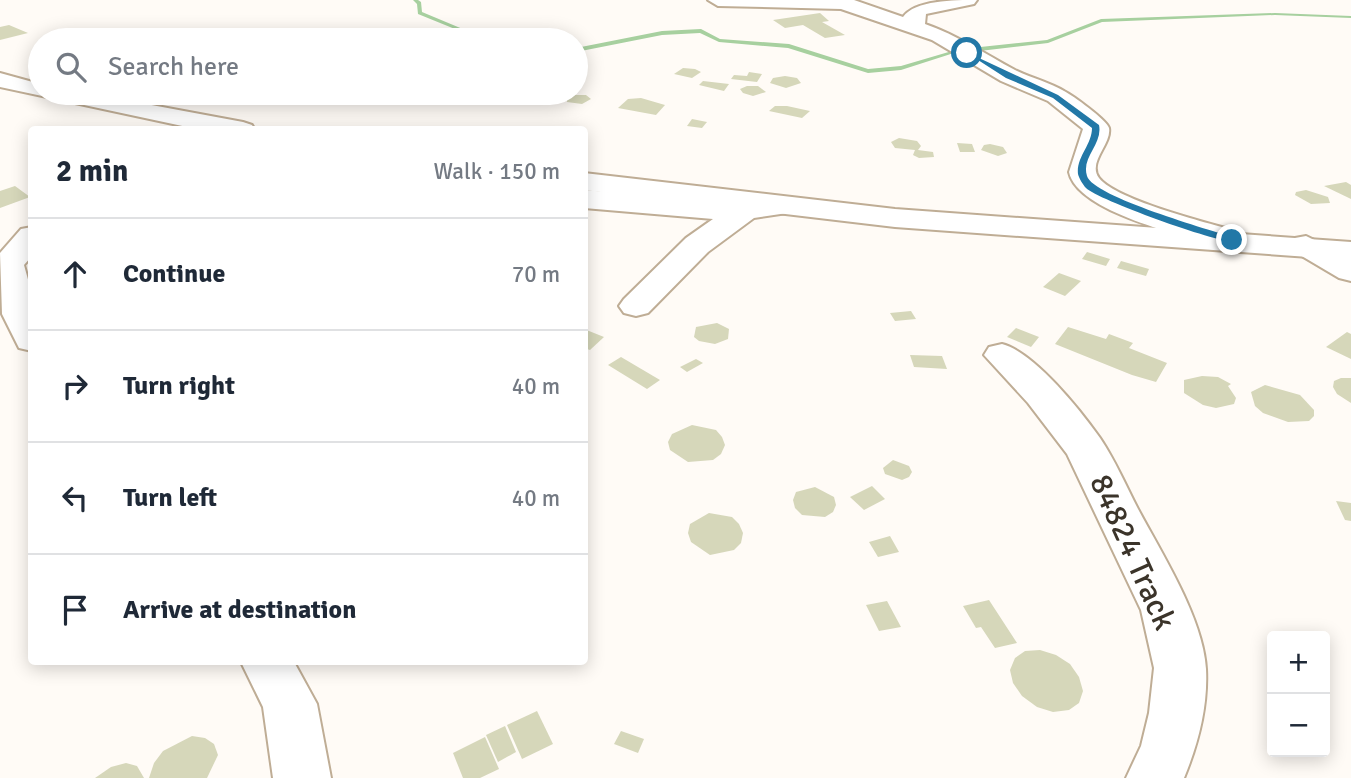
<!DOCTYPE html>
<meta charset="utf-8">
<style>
:root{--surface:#fff;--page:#f2f2f3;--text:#1f2937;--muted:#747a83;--line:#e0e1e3}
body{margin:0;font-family:Signika,sans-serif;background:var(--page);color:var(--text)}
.controls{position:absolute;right:21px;bottom:21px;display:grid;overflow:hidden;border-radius:7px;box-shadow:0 4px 18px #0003}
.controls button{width:63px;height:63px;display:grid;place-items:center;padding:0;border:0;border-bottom:2px solid var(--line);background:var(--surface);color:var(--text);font:35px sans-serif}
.stop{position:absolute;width:21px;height:21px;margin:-16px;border:5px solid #2278a7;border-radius:50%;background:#fff}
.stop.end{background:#2278a7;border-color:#fff;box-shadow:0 2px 7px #0008}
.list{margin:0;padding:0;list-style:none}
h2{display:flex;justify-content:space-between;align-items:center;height:91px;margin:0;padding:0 28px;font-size:30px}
h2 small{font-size:23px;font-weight:400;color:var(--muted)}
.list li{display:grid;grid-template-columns:46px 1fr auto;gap:21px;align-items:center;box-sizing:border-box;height:112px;padding:0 28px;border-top:2px solid var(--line)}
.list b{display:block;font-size:26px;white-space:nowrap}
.list em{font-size:23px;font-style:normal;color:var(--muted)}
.icon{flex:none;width:38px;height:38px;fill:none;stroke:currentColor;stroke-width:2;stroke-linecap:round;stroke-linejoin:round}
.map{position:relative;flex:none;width:1351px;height:778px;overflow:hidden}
.search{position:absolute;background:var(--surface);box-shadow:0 4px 18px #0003;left:28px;top:28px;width:560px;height:77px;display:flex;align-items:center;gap:18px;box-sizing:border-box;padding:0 24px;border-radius:38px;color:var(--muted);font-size:26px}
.panel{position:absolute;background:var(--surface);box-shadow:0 4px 18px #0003;left:28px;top:126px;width:560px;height:539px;border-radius:7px}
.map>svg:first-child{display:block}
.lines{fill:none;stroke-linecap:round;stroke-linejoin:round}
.stream{fill:#a7d09f;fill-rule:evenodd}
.building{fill:#d6d7ba}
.minor-casing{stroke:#bfad95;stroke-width:4}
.tertiary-casing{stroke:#bfad95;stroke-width:4}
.minor{fill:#fff;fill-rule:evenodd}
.tertiary{fill:#fff;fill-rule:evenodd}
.route{fill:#2278a7}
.labels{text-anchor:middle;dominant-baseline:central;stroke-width:6;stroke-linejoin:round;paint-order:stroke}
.near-street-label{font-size:32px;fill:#3b342a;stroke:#fff}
</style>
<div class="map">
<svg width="1351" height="778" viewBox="0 0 1351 778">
<rect width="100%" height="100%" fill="#fffbf6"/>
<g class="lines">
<g class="stream">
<path d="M413,0H418L421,2L422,12L489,40H482L418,14L417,4Z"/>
<path d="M1275,13L1351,16V18L1275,15L1102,22L1048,43L971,52L968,50L971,48L1047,40L1101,19Z"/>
<path d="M701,29L720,39L789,44L868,69L901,66L952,51L957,52L901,70L868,73L788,48L719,42L700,33L662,35L576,52V48L662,31Z"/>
</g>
</g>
<g class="building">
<path d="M820,13L829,21L822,22L845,35L825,38L803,25L785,28L773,20Z"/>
<path d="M9,25L28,33L0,40V27Z"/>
<path d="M683,68L695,69L701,72L692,78L674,74Z"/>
<path d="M749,72L762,74L757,82L731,79L734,75L747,76Z"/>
<path d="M785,76L797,78L801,83L786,88L770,83L773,78Z"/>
<path d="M703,81L729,84L724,91L699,85Z"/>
<path d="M747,86H758L766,92L753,96L743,93L740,89Z"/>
<path d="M575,95H586L591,99L582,104L567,102V98Z"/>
<path d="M641,98L665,105L656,115L618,108L628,99Z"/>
<path d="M775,106H787L810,111L802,118L769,111Z"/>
<path d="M692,119L707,122L702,128L687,126Z"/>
<path d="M899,138L917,141L921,146L918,150L933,152L934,157L919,158L913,155L915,150L895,148L891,142Z"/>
<path d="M957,143L972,144L975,152H960Z"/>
<path d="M990,144L1003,147L1007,153L998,156L981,150L984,145Z"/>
<path d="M1346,182L1351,185V199L1324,186Z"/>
<path d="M15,186L30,197L0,208V191Z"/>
<path d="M1306,190L1328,197L1330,203L1311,204L1295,195L1296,192Z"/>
<path d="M1087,252L1110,259L1106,266L1082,259Z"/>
<path d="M1121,261L1149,269L1146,276L1117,268Z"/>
<path d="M1059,273L1081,281L1065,296L1043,287Z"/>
<path d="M911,311L916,319L895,321L890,313Z"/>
<path d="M717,323L729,329L728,339L715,344L699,341L694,337L696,327Z"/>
<path d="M1068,327L1106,339L1109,334L1133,343L1129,348L1167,363L1156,382L1132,375L1055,344Z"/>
<path d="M1016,328L1039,337L1031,347L1007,337Z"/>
<path d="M584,329L604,337L590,350L584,348Z"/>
<path d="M1347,332L1351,334V359L1326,347Z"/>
<path d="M910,355L942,356L947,369L914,367Z"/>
<path d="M621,357L660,380L647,389L608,365Z"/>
<path d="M696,359L703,363L687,372L680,367Z"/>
<path d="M1202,376L1218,377L1231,384L1228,386L1236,398L1234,404L1216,408L1203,405L1184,393V380Z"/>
<path d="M1341,378H1351V403L1337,394L1333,387L1334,381Z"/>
<path d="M1265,385L1300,395L1314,410V416L1309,421L1288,422L1263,413L1255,406L1251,392Z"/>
<path d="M692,425L716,430L722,437L725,445L721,454L713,460L688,462L670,450L668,442L672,434Z"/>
<path d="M893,460L909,466L912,472L909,477L902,480L885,474L883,468Z"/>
<path d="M872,486L885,499L864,510L850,497Z"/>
<path d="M815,487L834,497L836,505L833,512L825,517L802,515L795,508L793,500L796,492Z"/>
<path d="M1336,501L1351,503V521L1345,520Z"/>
<path d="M709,513L732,517L739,524L743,533L741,543L734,550L710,555L691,542L688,533L690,524Z"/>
<path d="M890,536L899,552L878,557L869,542Z"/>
<path d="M989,600L1017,643L995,648L981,627L976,628L963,606Z"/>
<path d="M887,601L901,627L879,631L866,605Z"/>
<path d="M1040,650L1056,655L1070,664L1079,677L1083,691L1079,703L1069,710L1053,712L1037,707L1022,696L1013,683L1010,670L1015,658L1025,651Z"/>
<path d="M537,711L553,744L522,759L507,725Z"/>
<path d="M505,726L516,752L498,762L486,735Z"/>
<path d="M621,731L644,739L638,753L614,744Z"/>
<path d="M192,736L205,738L214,744L218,755L207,778H149L154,763L163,751Z"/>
<path d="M485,737L499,769L480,778H463L453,753Z"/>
<path d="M126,763L137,766L144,778H95L111,767Z"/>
</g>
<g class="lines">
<g class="minor-casing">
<g id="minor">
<path d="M708,0H854L903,17C915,0 954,0 977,0L974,4L926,14L925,24C957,35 985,54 1015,70C1031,78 1049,82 1064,91C1072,95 1107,120 1109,128C1112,144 1087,162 1099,178C1117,201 1213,224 1243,233L1248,240L1243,247L1232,249L1221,247C1185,236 1077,212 1069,172L1083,129L1048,101L1001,81L932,40L841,9L718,6Z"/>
<path d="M584,190L709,201L784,197L794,200L799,206L794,212L754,218L708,252L648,313L636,316L624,313L619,306L624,299L686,238L713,219L584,208Z"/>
<path d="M32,227V256L24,265L32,294V351L19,348L2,314L0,253L21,229Z"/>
<path d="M1306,236L1351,258V281L1339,278L1295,252L1290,245L1295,238Z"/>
<path d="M1002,344C1034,352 1081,411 1100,438C1115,460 1126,486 1138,509C1162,554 1203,618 1206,669C1208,707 1198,744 1184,778H1126L1141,746L1149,713L1154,668L1141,610L1067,454L1028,403L984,355L989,347Z"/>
<path d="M241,662H294L317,704L331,778H273L263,707Z"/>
</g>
</g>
<g class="tertiary-casing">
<g id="tertiary">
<path d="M0,73L40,84V93H87L243,122L252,125L255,130H201L0,87Z"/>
<path d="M584,173L895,209L1351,242V260L895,227L584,190Z"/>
</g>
</g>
<use href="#minor" class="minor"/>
<use href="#tertiary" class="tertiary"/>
</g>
<path class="route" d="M964,51L1058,95L1099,125C1103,144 1081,157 1087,176C1093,197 1211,230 1235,238V242C1218,243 1098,200 1086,188C1083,185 1079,178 1078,174C1076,157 1092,145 1092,128L1053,98L1006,78Z"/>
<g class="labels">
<g class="near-street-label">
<text transform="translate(1133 552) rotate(66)">84824 Track</text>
</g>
</g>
</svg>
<div class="controls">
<button>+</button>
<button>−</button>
</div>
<div class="stop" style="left:967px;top:53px"></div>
<div class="stop end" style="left:1232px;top:240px"></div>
<div class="search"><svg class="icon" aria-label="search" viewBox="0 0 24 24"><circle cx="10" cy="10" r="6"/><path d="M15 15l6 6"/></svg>Search here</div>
<section class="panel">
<h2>2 min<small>Walk · 150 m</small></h2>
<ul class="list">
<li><svg class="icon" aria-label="ahead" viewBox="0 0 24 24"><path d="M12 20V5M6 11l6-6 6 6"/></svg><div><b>Continue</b></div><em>70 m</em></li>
<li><svg class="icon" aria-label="right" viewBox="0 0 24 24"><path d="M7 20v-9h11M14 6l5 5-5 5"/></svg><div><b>Turn right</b></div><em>40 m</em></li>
<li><svg class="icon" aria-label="left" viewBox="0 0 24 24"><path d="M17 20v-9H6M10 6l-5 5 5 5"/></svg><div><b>Turn left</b></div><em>40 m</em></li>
<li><svg class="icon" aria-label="arrive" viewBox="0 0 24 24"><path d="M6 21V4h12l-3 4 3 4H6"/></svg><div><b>Arrive at destination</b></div></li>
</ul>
</section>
</div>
